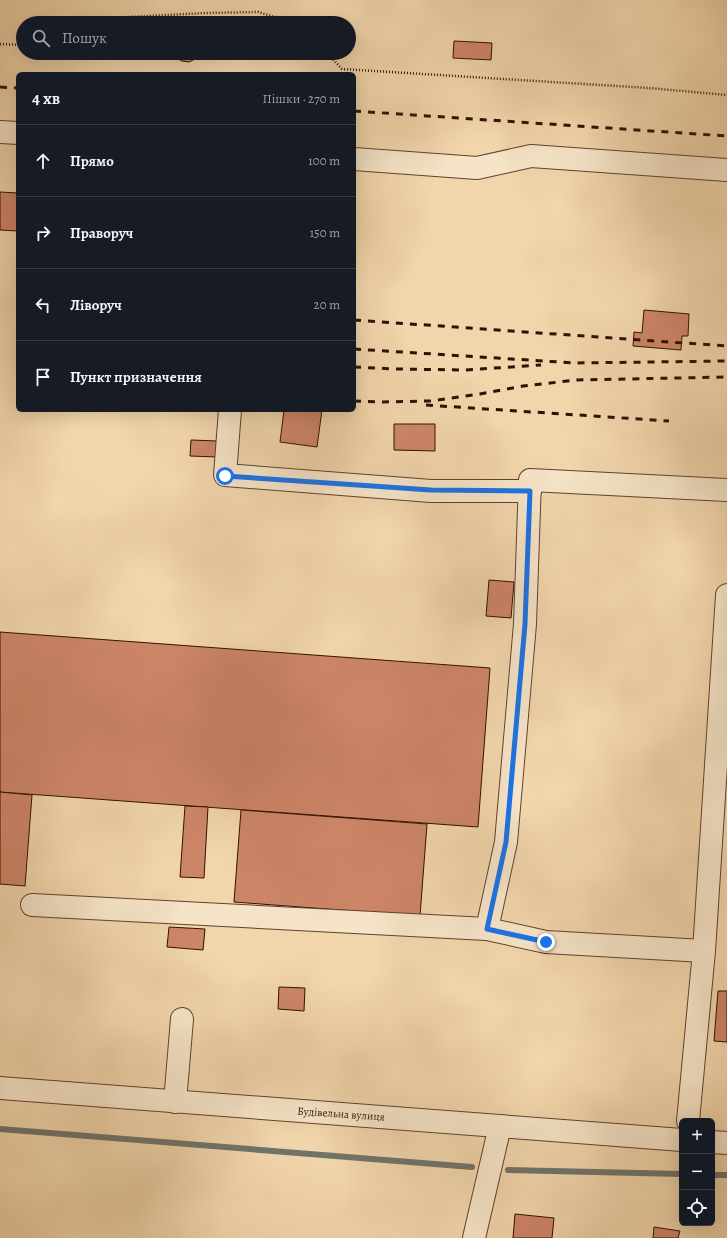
<!DOCTYPE html>
<html lang="uk">
<meta charset="utf-8">
<style>
:root{--surface:#171b24;--page:#242831;--text:#f1f3f6;--muted:#9ea1a6;--line:#363941}
body{margin:0;font-family:Alegreya,serif;background:var(--page);color:var(--text)}
.controls{position:absolute;right:12px;bottom:12px;display:grid;overflow:hidden;border-radius:6px;box-shadow:0 4px 16px #0002}
.controls button{width:36px;height:36px;display:grid;place-items:center;padding:0;border:0;border-bottom:1px solid var(--line);background:var(--surface);color:var(--text);font:20px sans-serif}
.stop{position:absolute;width:12px;height:12px;margin:-9px;border:3px solid #1a73e8;border-radius:50%;background:#fff}
.stop.end{background:#1a73e8;border-color:#fff;box-shadow:0 1px 4px #0008}
.list{margin:0;padding:0;list-style:none}
h2{display:flex;justify-content:space-between;align-items:center;height:52px;margin:0;padding:0 16px;font-size:17px}
h2 small{font-size:13px;font-weight:400;color:var(--muted)}
.list li{display:grid;grid-template-columns:26px 1fr auto;gap:12px;align-items:center;box-sizing:border-box;height:72px;padding:0 16px;border-top:1px solid var(--line)}
.list b{display:block;font-size:15px;white-space:nowrap}
.list em{font-size:13px;font-style:normal;color:var(--muted)}
.icon{flex:none;width:22px;height:22px;fill:none;stroke:currentColor;stroke-width:2;stroke-linecap:round;stroke-linejoin:round}
.map{position:relative;flex:none;width:727px;height:1238px;overflow:hidden}
.search{position:absolute;background:var(--surface);box-shadow:0 4px 16px #0002;left:16px;top:16px;width:340px;height:44px;display:flex;align-items:center;gap:10px;box-sizing:border-box;padding:0 14px;border-radius:22px;color:var(--muted);font-size:15px}
.panel{position:absolute;background:var(--surface);box-shadow:0 4px 16px #0002;left:16px;top:72px;width:340px;height:340px;border-radius:6px}
.map>svg:first-child{display:block}
.lines{fill:none;stroke-linecap:round;stroke-linejoin:round}
.stream{stroke:#71746b;stroke-width:6}
.building{fill:#cd8568;stroke:#311003}
.minor-casing{stroke:#61412d;stroke-width:24}
.path{stroke:#311003;stroke-width:2.5;stroke-dasharray:1 2;stroke-linecap:butt}
.minor{stroke:#f6e4c8;stroke-width:22}
.rail{stroke:#311003;stroke-width:3;stroke-dasharray:7 7;stroke-linecap:butt}
.route{stroke:#1a73e8;stroke-width:5}
.labels{text-anchor:middle;dominant-baseline:central;stroke-width:3;stroke-linejoin:round;paint-order:stroke}
.street-label{font-size:11px;fill:#311003;stroke:#f6e4c8}
</style>
<div class="map">
<svg width="727" height="1238" viewBox="0 0 727 1238">
<rect width="100%" height="100%" fill="#f1d5ab"/>
<filter id="stains"><feTurbulence type="fractalNoise" baseFrequency=".005" numOctaves="4"/><feColorMatrix values="0 0 0 0 .2 0 0 0 0 .09 0 0 0 0 .02 0 0 0 .5 -.17"/></filter>
<radialGradient id="worn" r=".72"><stop offset=".6" stop-color="#630" stop-opacity="0"/><stop offset="1" stop-color="#630" stop-opacity=".3"/></radialGradient>
<g class="lines">
<g class="stream">
<path d="M0,1129L472,1167"/>
<path d="M508,1170L682,1174"/>
<path d="M712,1175H727"/>
</g>
</g>
<g class="building">
<path d="M454,41L492,43L491,60L453,58Z"/>
<path d="M172,53H200L195,59L189,62L182,61L176,58Z"/>
<path d="M0,192L18,193V231L0,230Z"/>
<path d="M644,310L689,314L688,336H682L681,350L633,346L634,332L642,333Z"/>
<path d="M284,410H322L317,447L280,442Z"/>
<path d="M394,424H435V451L394,450Z"/>
<path d="M191,440L218,441V457L190,456Z"/>
<path d="M489,580L514,582L511,618L486,616Z"/>
<path d="M0,632L490,668L478,827L0,792Z"/>
<path d="M0,792L32,795L25,886L0,884Z"/>
<path d="M185,806L208,807L204,878L180,877Z"/>
<path d="M241,810L427,824L420,916L234,902Z"/>
<path d="M169,927L205,929L203,950L167,947Z"/>
<path d="M279,987L305,988L304,1011L278,1009Z"/>
<path d="M718,991H727V1042L714,1041Z"/>
<path d="M515,1214L554,1218L552,1238H513Z"/>
<path d="M654,1227L680,1231L678,1238H653Z"/>
</g>
<g class="lines">
<g class="minor-casing">
<g id="minor">
<path d="M0,132L18,133"/>
<path d="M354,159L477,168L531,156L727,170"/>
<path d="M230,410L225,475L431,491H530"/>
<path d="M32,905L487,929L546,942L704,951"/>
<path d="M487,929L506,842L525,624L530,480L727,490"/>
<path d="M0,1088L682,1140"/>
<path d="M175,1102L182,1019"/>
<path d="M688,1121L704,951L727,595"/>
<path d="M712,1142L727,1143"/>
<path d="M474,1238L500,1126"/>
</g>
</g>
<g class="path">
<path d="M100,23L110,18L205,13L258,12L295,23"/>
<path d="M0,44L23,45"/>
<path d="M327,53L342,69L649,88L727,95"/>
</g>
<use href="#minor" class="minor"/>
<g class="rail">
<path d="M0,87L18,88"/>
<path d="M354,111L727,136"/>
<path d="M354,320L727,346"/>
<path d="M354,349L575,363L727,361"/>
<path d="M354,367L395,369L465,370L541,365"/>
<path d="M354,401L381,402L430,401L480,394L523,386L577,380L727,377"/>
<path d="M426,405L669,421"/>
</g>
</g>
<g class="lines">
<path class="route" d="M225,476L431,490L530,491L525,624L506,842L487,929L546,942"/>
</g>
<g class="labels">
<g class="street-label">
<text transform="translate(341 1114) rotate(4)">Будівельна вулиця</text>
</g>
</g>
<rect width="100%" height="100%" filter="url(#stains)"/>
<rect width="100%" height="100%" fill="url(#worn)"/>
</svg>
<div class="controls">
<button>+</button>
<button>−</button>
<button><svg class="icon" aria-label="locate" viewBox="0 0 24 24"><circle cx="12" cy="12" r="6"/><path d="M12 2v4M12 18v4M2 12h4M18 12h4"/></svg></button>
</div>
<div class="stop" style="left:225px;top:476px"></div>
<div class="stop end" style="left:546px;top:942px"></div>
<div class="search"><svg class="icon" aria-label="search" viewBox="0 0 24 24"><circle cx="10" cy="10" r="6"/><path d="M15 15l6 6"/></svg>Пошук</div>
<section class="panel">
<h2>4 хв<small>Пішки · 270 m</small></h2>
<ul class="list">
<li><svg class="icon" aria-label="ahead" viewBox="0 0 24 24"><path d="M12 20V5M6 11l6-6 6 6"/></svg><div><b>Прямо</b></div><em>100 m</em></li>
<li><svg class="icon" aria-label="right" viewBox="0 0 24 24"><path d="M7 20v-9h11M14 6l5 5-5 5"/></svg><div><b>Праворуч</b></div><em>150 m</em></li>
<li><svg class="icon" aria-label="left" viewBox="0 0 24 24"><path d="M17 20v-9H6M10 6l-5 5 5 5"/></svg><div><b>Ліворуч</b></div><em>20 m</em></li>
<li><svg class="icon" aria-label="arrive" viewBox="0 0 24 24"><path d="M6 21V4h12l-3 4 3 4H6"/></svg><div><b>Пункт призначення</b></div></li>
</ul>
</section>
</div>
